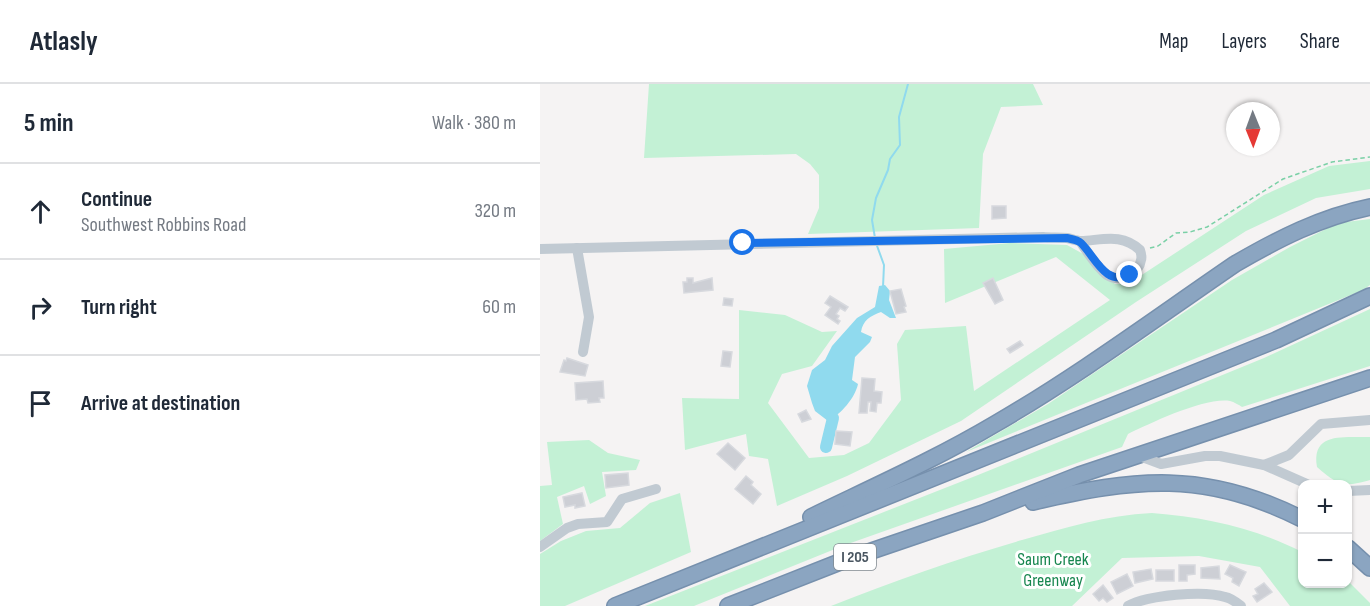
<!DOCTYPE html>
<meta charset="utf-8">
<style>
:root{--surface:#fff;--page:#f6f6f7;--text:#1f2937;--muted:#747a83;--line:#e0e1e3}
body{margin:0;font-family:"Sofia Sans Condensed",sans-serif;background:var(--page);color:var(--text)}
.controls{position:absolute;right:18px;bottom:18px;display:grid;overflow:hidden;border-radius:12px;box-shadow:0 2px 4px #0004}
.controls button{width:54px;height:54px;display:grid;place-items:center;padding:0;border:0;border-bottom:2px solid var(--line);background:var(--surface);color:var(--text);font:30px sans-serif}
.compass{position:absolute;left:686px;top:18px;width:54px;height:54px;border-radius:50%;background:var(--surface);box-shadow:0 2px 4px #0004;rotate:179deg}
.stop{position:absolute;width:18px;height:18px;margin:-14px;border:4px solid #1a73e8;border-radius:50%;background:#fff}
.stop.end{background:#1a73e8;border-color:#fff;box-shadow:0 2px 6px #0008}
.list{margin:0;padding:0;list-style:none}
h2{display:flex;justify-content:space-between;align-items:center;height:78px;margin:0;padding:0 24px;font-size:26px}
h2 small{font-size:20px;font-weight:400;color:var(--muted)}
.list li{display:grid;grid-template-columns:39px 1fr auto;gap:18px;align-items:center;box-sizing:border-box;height:96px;padding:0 24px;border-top:2px solid var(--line)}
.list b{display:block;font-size:22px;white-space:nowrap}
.list p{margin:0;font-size:20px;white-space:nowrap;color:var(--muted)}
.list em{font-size:20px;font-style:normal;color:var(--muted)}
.icon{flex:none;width:33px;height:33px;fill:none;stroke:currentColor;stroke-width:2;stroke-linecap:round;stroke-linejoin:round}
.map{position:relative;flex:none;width:830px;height:522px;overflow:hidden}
header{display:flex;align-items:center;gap:36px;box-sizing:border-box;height:84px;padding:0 30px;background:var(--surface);border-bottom:2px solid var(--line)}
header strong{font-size:28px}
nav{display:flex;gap:33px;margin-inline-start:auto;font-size:21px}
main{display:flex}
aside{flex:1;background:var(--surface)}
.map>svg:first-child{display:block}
.green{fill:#c3f1d5}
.water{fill:#90daee}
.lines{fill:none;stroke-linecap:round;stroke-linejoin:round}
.stream{stroke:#90daee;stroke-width:2}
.river{stroke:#90daee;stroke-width:12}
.building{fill:#cdcfd5;stroke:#d7d9de;stroke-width:1.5}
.highway-casing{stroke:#7690ad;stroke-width:18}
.path{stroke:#7ad0a6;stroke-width:1.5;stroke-dasharray:4.5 3;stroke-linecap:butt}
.minor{stroke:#c1cad2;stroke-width:10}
.highway{stroke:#8ba5c1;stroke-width:15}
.route{stroke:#1a73e8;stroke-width:8}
.labels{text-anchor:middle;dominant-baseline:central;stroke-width:6;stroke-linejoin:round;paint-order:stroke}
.shield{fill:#fff;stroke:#808990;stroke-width:1.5}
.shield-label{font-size:16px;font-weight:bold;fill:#4a5661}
.park-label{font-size:18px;fill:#17864f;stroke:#fff}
</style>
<header>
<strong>Atlasly</strong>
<nav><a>Map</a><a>Layers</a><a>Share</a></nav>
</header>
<main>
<aside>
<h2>5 min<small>Walk · 380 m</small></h2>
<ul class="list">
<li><svg class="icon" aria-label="ahead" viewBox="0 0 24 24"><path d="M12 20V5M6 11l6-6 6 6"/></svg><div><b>Continue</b><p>Southwest Robbins Road</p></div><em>320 m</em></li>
<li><svg class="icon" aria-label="right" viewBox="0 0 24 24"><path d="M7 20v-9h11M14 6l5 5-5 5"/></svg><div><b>Turn right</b></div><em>60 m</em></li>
<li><svg class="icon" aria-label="arrive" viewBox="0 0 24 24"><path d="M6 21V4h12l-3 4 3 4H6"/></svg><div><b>Arrive at destination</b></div></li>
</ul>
</aside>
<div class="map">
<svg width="830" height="522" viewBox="0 0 830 522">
<rect width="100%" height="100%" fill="#f5f3f3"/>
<g class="green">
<path d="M109,0H493L503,21L461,23L443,70L439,144L268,150L279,124V91L270,80L256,70L104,74Z"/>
<path d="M830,77V105L776,114L706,147L596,218L421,337L307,392L237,422L228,375L209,372L206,350L145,366L142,314L199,315V226L245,231L282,248L297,247L272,282L242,290L228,319L269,374L304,371L329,359L361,316L357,260L365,246L426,242L434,307L570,216L516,173L405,219L404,165L470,159L527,161L545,171L575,200H588L724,111L789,82Z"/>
<path d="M830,135V201L823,206L426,368L508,320L692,196L750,163L798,139Z"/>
<path d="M830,225V282L702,323C699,321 694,318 690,317C665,313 611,339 588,350L582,363L305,461L154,522H105L438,391L724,274Z"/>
<path d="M830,353V396C803,404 798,401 777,383C771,347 805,354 830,353Z"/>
<path d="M49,356L68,369L100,376L96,386L62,388L66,412L50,420L44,402L17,413L23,440L0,457V402L12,401L7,358Z"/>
<path d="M140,409L151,468L25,522H0V470L21,457L46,447L80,444L110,419Z"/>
<path d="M612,429C665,433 715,444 762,468V500H808V497L830,519V522H750L720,483L659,472L582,474L532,522H291C354,497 416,475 482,456C525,444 566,431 612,429Z"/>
</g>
<path class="water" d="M345,201L350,207L349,216L356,234H350L341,228C330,232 323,236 321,248L332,253L330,258L315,273L312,296L318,300C315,314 301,330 288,337L275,327L272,319L267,302L272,286L285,276L292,262L317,234L335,223L339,202Z"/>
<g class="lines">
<g class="stream">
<path d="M335,154L332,136L336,114L348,86L350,75L360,61L359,33L368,0"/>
<path d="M336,159L344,181L343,203"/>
</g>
<path class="river" d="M286,363L293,334"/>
</g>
<g class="building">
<path d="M452,122H466V134L452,135Z"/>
<path d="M147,194H153V199L172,194L173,206L144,209L143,198H147Z"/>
<path d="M453,194L463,216L455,220L443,199Z"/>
<path d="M361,205L366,222L364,223L366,228L356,230L350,207Z"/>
<path d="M290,212L308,223L305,227L300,224L296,230L299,232L297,235L300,237L298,240L285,231L291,223L285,219Z"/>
<path d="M184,214L193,215L192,222L183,221Z"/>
<path d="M480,257L483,261L470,269L467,265Z"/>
<path d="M183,267L192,268L190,283L181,282Z"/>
<path d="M27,274L48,281L45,292L20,288L24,276L26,277Z"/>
<path d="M322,294L335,295L334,307L342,308L341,319H337L336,328L330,327L331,318H328L327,329H319Z"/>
<path d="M63,297L64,314H59L60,318L48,319L47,315L36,316L35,299Z"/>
<path d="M266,326L271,335L262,338L258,330Z"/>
<path d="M296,347L312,348L310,362L295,360Z"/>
<path d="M188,359L205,374L195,386L177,370Z"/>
<path d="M88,389L89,401L66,404L65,391Z"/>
<path d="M206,392L213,398L211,401L221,410L213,420L195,405Z"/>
<path d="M42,409L45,422L35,424V421L25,423L23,413Z"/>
<path d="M639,481H655V490L647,491V497H639Z"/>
<path d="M690,481L706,488L699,502L692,498L693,494L685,490Z"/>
<path d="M679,482L680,495L661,494V484Z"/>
<path d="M611,485L613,495L595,499L593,488Z"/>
<rect x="616" y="486" width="18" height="11"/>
<path d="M587,490L593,502L577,510L571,498Z"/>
<path d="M724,499L732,508L717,518L713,512L718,510L715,505Z"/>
<path d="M563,501L573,514L567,518L563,514L559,517L553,510Z"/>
</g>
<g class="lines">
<g class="highway-casing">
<g id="highway">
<path d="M493,418C595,394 665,386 762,435"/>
<path d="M271,433C333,403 396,375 455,340C538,292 616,234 695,180C738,155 781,133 830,123"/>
<path d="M808,464L830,484"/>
<path d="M75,522L736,256L830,212"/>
<path d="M188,522L305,476L443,429L539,391L830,294"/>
</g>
</g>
<path class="path" d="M610,164L618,162L636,149L650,148L667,143L743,95L792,78L830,73"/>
<g class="minor">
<path d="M37,164L49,233L43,268"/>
<path d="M0,165L503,153C511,154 520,153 527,154C532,155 537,157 541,157C563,156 582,149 600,166C601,169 602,173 601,176C599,190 580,199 567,191C557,183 547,168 540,157"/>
<path d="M597,371L621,380L665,372H680L724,381L767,400"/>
<path d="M724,381L749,371L781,340L830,336"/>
<path d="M808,407L830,406"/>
<path d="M0,463L27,444L38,440L67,438L82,415L116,405"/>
<path d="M588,522C608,511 664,506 685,513C691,514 696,518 701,522"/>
</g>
<use href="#highway" class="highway"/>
</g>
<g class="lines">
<path class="route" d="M203,159L527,154C532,155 538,156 541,159C556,174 565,202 590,191"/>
</g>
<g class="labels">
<rect class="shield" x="294" y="460" width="42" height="26" rx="4.5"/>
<g class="shield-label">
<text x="315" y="473">I 205</text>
</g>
<g class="park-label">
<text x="513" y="475">Saum Creek<tspan x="513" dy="21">Greenway</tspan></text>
</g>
</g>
</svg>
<div class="controls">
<button>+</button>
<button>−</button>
</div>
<svg class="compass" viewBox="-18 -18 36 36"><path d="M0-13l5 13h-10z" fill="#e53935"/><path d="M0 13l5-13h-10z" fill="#747a83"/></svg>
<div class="stop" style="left:203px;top:159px"></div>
<div class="stop end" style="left:590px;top:191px"></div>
</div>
</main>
